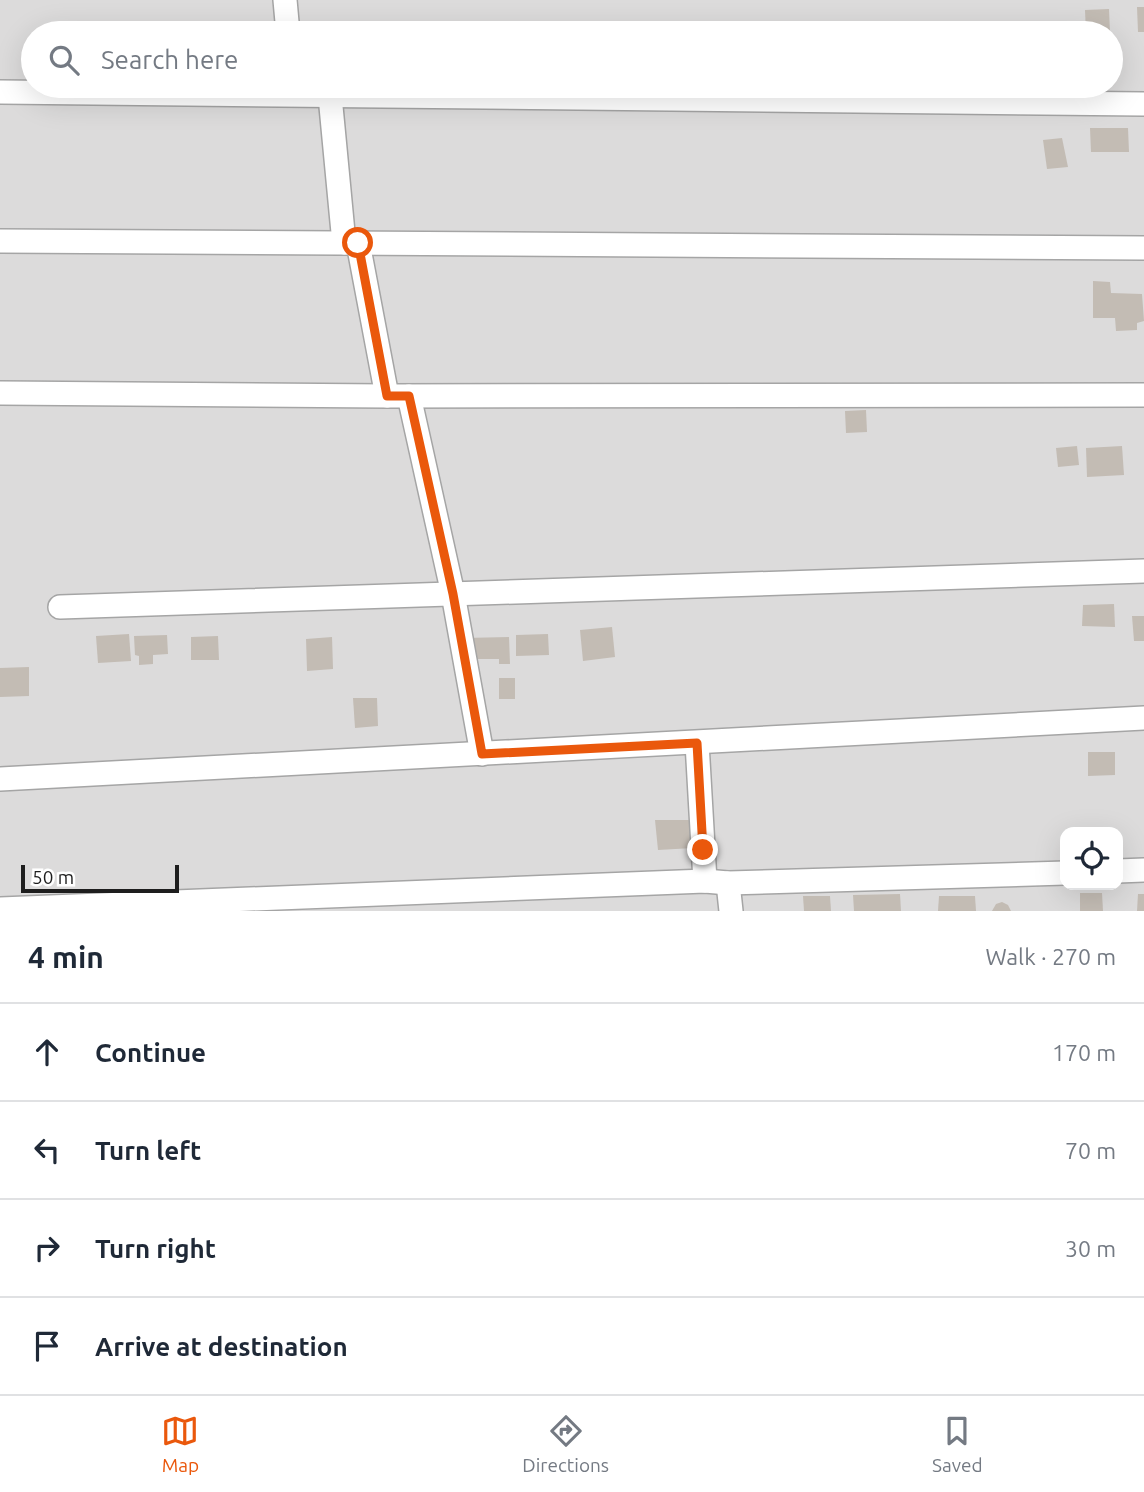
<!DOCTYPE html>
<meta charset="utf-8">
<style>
:root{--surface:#fff;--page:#f2f2f3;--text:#1f2937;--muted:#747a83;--line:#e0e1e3;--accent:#ea580c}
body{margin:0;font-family:Ubuntu,sans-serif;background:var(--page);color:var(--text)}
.controls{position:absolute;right:21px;bottom:21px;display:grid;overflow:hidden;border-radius:14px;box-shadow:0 7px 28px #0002}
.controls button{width:63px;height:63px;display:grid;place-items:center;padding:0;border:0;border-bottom:2px solid var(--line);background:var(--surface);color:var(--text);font:35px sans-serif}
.scale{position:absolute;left:21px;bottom:18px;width:158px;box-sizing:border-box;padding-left:7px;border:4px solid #1e1e1e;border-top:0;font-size:19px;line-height:24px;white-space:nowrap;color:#1e1e1e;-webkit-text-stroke:5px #fff;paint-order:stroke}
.stop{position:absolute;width:21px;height:21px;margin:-16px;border:5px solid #ea580c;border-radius:50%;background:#fff}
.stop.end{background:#ea580c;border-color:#fff;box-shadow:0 2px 7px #0008}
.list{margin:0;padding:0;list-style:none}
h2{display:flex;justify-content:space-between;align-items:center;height:91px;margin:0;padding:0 28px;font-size:30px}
h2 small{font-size:23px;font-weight:400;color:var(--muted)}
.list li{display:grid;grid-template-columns:46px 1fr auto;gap:21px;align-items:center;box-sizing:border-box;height:98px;padding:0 28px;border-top:2px solid var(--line)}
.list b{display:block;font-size:26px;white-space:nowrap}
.list em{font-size:23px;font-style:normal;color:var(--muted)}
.icon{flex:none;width:38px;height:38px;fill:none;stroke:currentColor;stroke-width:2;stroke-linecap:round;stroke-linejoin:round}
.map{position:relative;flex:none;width:1144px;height:911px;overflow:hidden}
.search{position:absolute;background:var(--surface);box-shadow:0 7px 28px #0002;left:21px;right:21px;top:21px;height:77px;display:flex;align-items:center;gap:18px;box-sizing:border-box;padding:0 24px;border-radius:38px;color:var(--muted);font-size:26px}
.sheet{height:483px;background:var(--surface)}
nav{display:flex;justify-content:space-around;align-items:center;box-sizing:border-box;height:98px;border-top:2px solid var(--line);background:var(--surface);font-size:19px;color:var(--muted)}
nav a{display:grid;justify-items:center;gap:4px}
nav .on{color:var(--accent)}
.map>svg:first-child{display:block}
.residential{fill:#dcdbdb;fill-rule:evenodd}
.building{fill:#c3bcb4}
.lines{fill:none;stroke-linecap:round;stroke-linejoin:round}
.street-casing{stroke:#a5a5a5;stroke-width:26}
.street{stroke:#fff;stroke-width:23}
.route{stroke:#ea580c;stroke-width:9}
</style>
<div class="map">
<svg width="1144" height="911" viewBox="0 0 1144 911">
<rect width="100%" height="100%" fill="#efede4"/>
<path class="residential" d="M0,0H1144V911H0ZM33,33H1111V86H33ZM1065,832H1118V885H1065Z"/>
<g class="building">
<path d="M1137,7H1144V32H1138Z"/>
<path d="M1109,9L1110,33H1086L1085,10Z"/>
<path d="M1090,128H1128L1129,152H1091Z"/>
<path d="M1062,138L1068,167L1047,169L1043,140Z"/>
<path d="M1093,281L1110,282L1111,293L1142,294L1144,321L1137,323V330L1116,331L1115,318H1093Z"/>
<path d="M866,410L867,432L846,433L845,411Z"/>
<path d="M1077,446L1079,465L1058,467L1056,448Z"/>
<path d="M1122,446L1124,475L1087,477L1086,448Z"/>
<path d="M1114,604L1115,627L1082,626L1083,605Z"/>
<path d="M1132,616H1144V641H1134Z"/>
<path d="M612,627L615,657L583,661L580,630Z"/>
<path d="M129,634L131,661L98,663L96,636Z"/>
<path d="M548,634L549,655L516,656V635Z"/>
<path d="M167,635L168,654L153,655V664L139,665V656L135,655L134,636Z"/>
<path d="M218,636L219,660H191V637Z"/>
<path d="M332,637L333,669L307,671L306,639Z"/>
<path d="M509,637L510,664H499V659H464V638Z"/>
<path d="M29,667V696L0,697V668Z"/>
<rect x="499" y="678" width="16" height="21"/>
<path d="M353,698H377L378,726L355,728Z"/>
<path d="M1088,752H1115V775L1088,776Z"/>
<path d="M655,820H693V848L658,850Z"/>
<path d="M1080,893H1102L1103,911H1080Z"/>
<path d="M900,894L901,911H854L853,895Z"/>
<path d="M1138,894H1144V911H1137Z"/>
<path d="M803,896H830L831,911H804Z"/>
<path d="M939,896H975L976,911H938Z"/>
<path d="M1002,902L1008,905L1011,911H992L996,904Z"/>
</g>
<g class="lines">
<g class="street-casing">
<g id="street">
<path d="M285,0L288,33"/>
<path d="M0,92L1144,104"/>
<path d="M330,96L344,243"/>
<path d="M0,241L1144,248"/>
<path d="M358,243L387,396"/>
<path d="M0,393L387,396L1144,395"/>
<path d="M409,396L453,594L482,754"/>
<path d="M60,607L1144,571"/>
<path d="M697,743L705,881"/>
<path d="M0,779L1144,718"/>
<path d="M1118,871L1144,870"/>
<path d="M728,883L731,911"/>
<path d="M0,909L705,881L728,883L1065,873"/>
</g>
</g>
<use href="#street" class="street"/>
</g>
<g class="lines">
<path class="route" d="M358,243L387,396H409L453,594L482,754L697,743L703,850"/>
</g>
</svg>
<div class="controls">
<button><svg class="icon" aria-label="locate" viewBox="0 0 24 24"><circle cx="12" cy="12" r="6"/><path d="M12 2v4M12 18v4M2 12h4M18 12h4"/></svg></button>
</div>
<div class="scale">50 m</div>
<div class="stop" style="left:358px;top:243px"></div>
<div class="stop end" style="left:703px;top:850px"></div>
<div class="search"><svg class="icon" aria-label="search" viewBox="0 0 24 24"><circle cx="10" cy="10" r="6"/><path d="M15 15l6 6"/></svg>Search here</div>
</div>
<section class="sheet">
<h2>4 min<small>Walk · 270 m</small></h2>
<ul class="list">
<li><svg class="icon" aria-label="ahead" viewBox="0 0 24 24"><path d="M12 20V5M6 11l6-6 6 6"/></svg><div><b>Continue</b></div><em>170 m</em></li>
<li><svg class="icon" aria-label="left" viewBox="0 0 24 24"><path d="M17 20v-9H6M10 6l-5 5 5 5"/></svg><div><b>Turn left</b></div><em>70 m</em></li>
<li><svg class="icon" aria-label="right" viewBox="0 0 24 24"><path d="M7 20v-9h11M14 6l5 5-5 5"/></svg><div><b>Turn right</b></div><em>30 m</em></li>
<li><svg class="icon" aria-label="arrive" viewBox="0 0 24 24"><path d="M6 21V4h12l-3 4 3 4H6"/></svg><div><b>Arrive at destination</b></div></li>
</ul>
</section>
<nav>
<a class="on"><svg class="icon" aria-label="map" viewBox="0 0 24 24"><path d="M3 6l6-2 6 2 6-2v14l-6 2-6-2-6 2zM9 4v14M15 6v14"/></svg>Map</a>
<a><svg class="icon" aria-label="directions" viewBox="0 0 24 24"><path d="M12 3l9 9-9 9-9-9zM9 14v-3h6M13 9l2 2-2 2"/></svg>Directions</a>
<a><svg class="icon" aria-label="saved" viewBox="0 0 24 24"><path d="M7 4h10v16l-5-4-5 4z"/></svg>Saved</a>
</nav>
